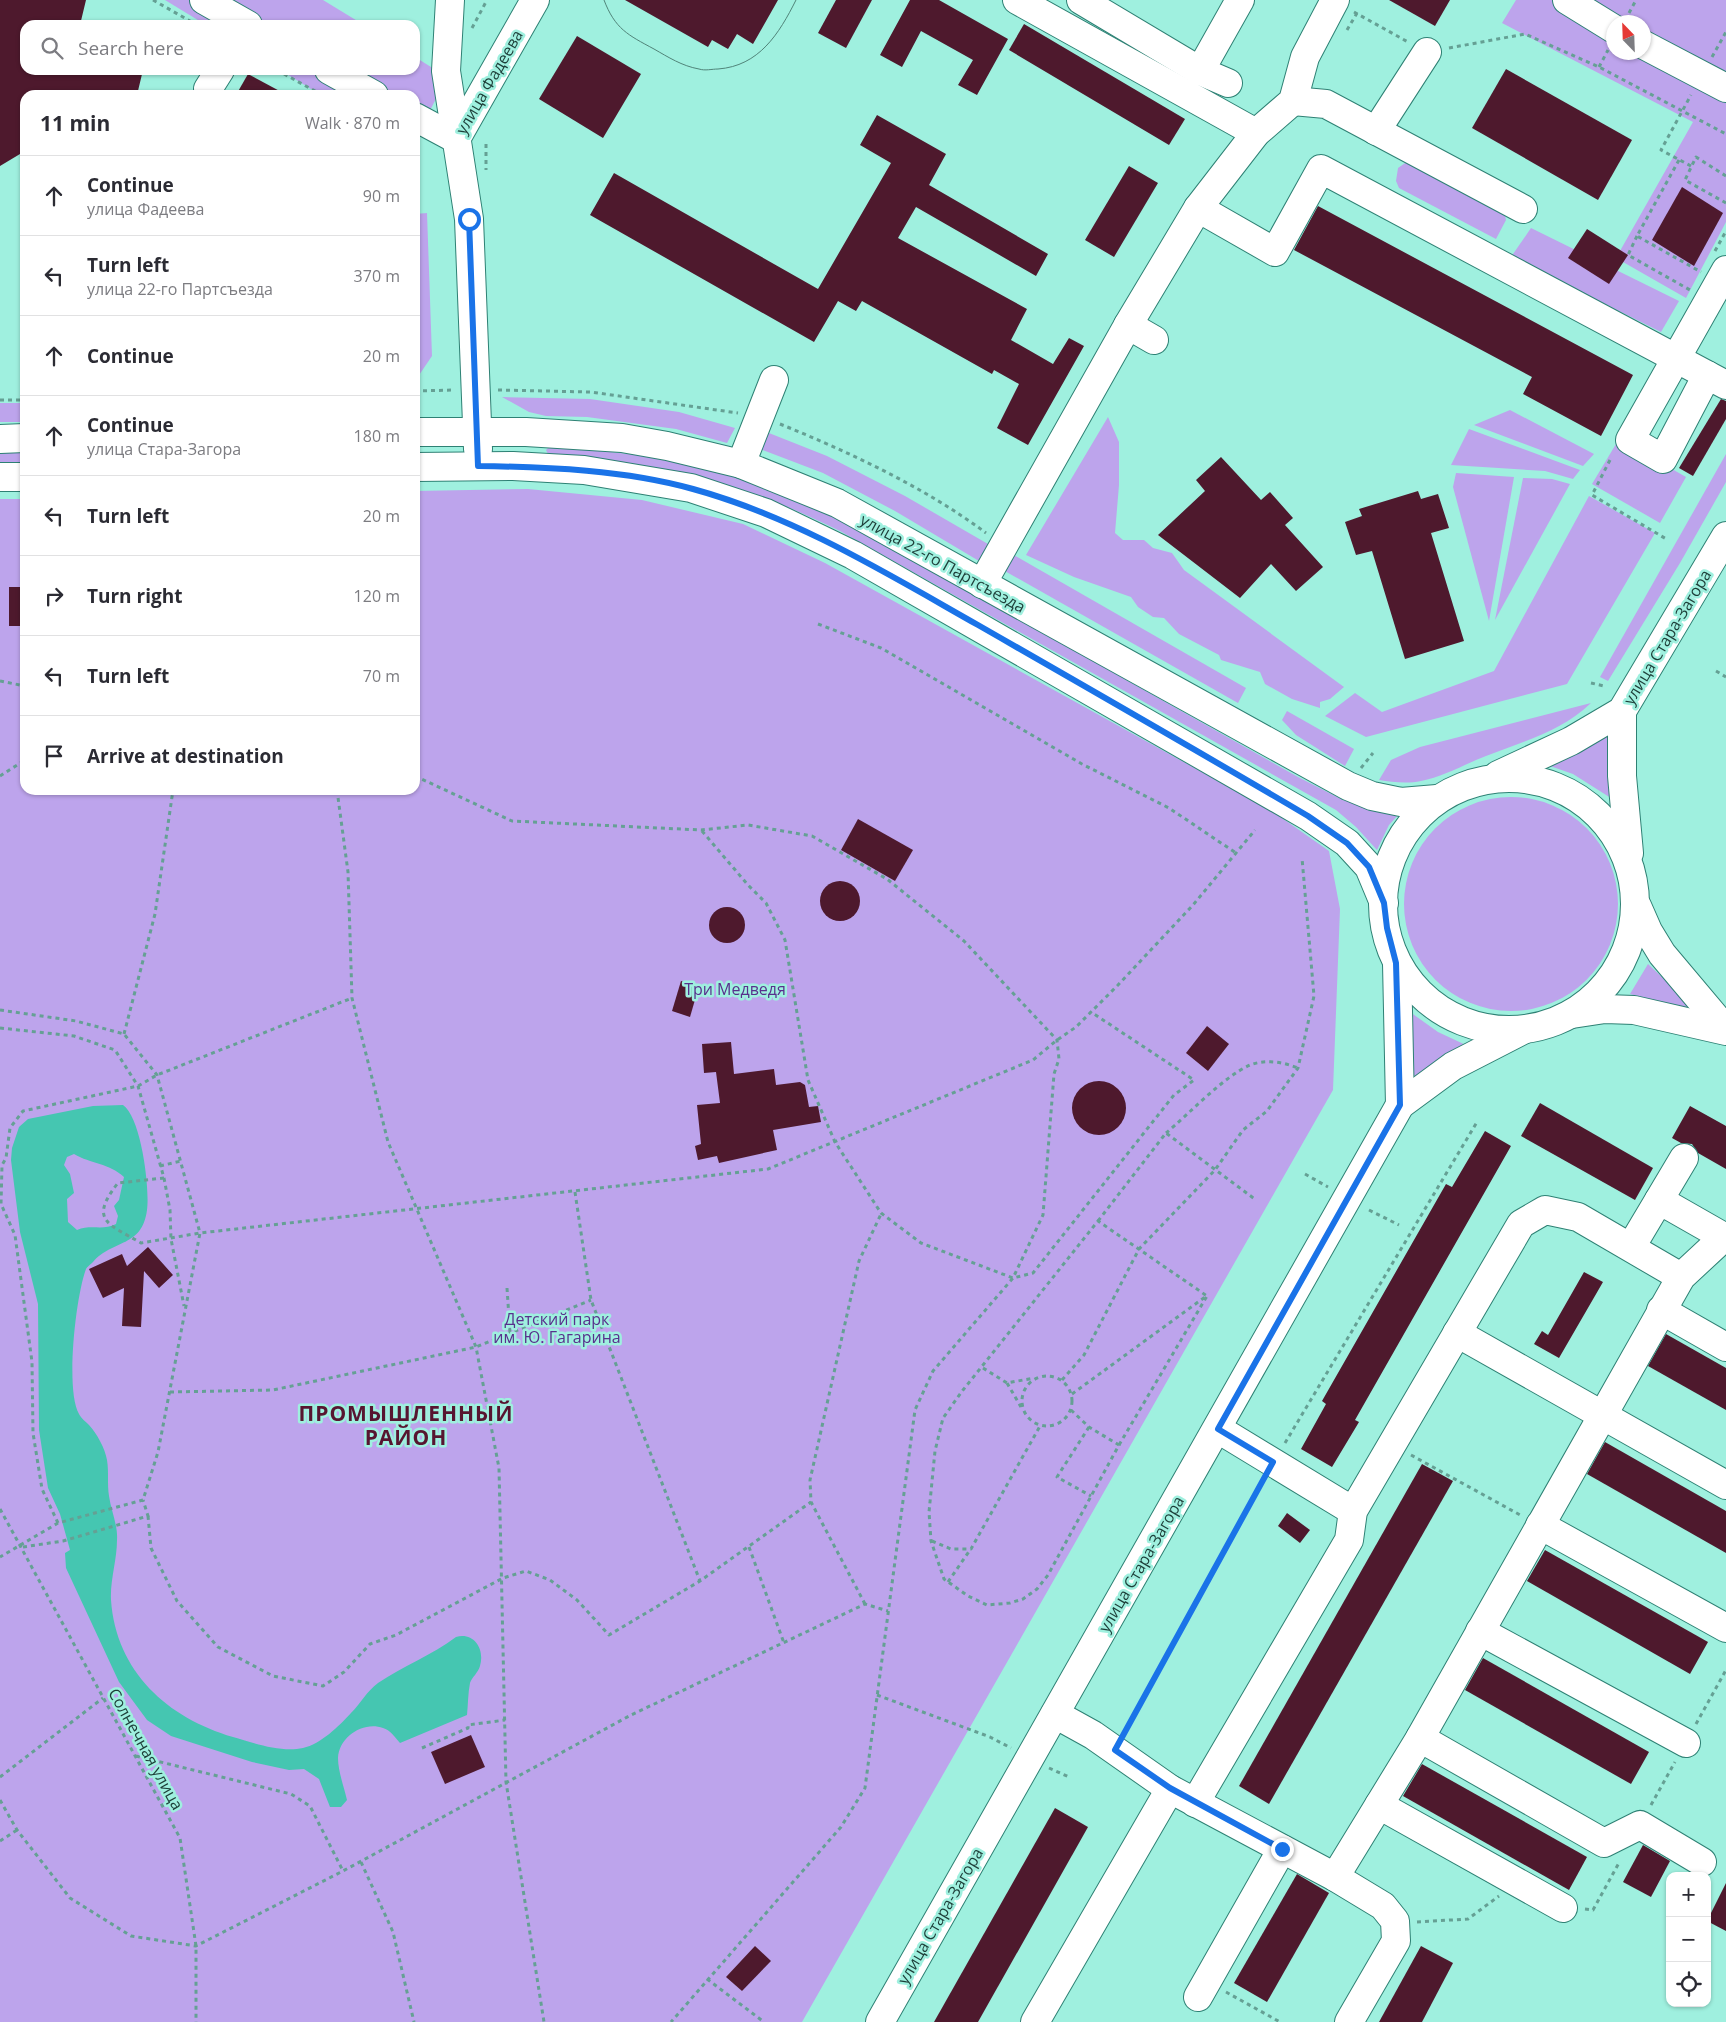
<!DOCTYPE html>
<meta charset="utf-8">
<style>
:root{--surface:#fff;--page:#f7f7f7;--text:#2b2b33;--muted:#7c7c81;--line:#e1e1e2}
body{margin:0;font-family:"Open Sans",sans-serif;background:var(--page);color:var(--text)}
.controls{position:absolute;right:15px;bottom:15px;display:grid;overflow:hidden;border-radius:10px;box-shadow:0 1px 4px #0004}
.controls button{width:45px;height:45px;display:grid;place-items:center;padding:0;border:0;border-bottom:1px solid var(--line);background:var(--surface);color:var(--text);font:25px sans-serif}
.compass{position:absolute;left:1606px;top:15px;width:45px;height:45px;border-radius:50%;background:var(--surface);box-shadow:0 1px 4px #0004;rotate:337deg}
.stop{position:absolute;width:15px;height:15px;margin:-11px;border:4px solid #1a73e8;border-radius:50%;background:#fff}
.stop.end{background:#1a73e8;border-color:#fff;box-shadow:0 1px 5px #0008}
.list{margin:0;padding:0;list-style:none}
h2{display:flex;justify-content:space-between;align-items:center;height:65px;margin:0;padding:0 20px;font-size:21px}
h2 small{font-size:16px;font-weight:400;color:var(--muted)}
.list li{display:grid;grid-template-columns:32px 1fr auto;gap:15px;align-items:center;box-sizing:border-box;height:80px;padding:0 20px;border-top:1px solid var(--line)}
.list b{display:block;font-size:19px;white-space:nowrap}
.list p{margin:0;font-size:16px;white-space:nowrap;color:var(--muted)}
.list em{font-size:16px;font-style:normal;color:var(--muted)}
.icon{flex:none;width:28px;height:28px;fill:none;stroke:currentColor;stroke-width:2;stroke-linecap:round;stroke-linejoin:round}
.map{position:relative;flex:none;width:1726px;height:2022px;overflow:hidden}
.search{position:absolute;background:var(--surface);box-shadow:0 1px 4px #0004;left:20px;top:20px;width:400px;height:55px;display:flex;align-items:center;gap:12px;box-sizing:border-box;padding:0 18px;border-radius:15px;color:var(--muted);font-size:19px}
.panel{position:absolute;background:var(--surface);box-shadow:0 1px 4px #0004;left:20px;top:90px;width:400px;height:705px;border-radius:15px}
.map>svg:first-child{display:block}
.green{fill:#bda4ec;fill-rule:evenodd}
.water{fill:#45c6b1;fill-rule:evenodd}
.building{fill:#4e192d}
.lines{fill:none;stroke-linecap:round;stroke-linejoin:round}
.minor-casing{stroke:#2e8174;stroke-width:30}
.major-casing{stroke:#2e8174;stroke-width:30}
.path{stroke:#65a094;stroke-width:3;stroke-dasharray:4 4;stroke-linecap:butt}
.minor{stroke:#fff;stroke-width:28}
.major{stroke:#fff;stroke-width:28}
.tram{stroke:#508479;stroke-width:1}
.route{stroke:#1a73e8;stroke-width:6}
.labels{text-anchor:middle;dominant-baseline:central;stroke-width:5;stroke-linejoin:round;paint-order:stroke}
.street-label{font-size:16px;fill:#1d3e38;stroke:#9ff0df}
.park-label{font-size:16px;fill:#58308c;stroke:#9ff0df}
.district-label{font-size:21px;font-weight:bold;letter-spacing:1px;fill:#571530;stroke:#9ff0df}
</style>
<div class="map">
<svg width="1726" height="2022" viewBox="0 0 1726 2022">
<rect width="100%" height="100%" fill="#9ff0df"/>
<g class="green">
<path d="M165,0H323L364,25H206Z"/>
<path d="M1516,0H1726V222L1686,298L1616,258L1693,122L1502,23ZM1614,22H1644V52H1614Z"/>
<path d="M415,57L447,77L415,140V95H321L280,70H415Z"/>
<path d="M1411,159L1504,211L1506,220L1496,239L1399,188L1396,181L1398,168Z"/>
<path d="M427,213L432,356L415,381V214Z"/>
<path d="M1531,228L1679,301L1661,332L1511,257Z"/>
<path d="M502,397L590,399L679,412L735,428L727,443L676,429L587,417L546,416L529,412Z"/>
<rect x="0" y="403" width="25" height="19"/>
<path d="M1510,410L1594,454L1583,466L1474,425Z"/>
<path d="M1108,417L1119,442V485L1115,533L1123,540H1144L1153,548L1172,553L1184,570L1344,687L1330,699L1320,702V708L1292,699L1265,684L1260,672L1221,660L1219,655L1179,634L1164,618L1153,617L1138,607L1131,597L1074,577L1026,555Z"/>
<path d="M759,429L827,456L905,496L988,544L979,561L895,511L823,473L752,446Z"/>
<path d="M1469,429L1580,470L1573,479L1545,471L1451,465Z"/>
<path d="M1619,439L1686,477L1660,523L1592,484Z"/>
<path d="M550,446C588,450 627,453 665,459C727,468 789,493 845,521L1298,777L1343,800L1399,814L1389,825L1377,850L1356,827L1336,810L840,531C785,504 728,481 667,470C628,463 588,460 549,456L546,450Z"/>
<path d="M25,452V464H0V453Z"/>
<path d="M1726,454V482L1680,563L1608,681L1600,677Z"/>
<path d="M1456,473L1514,477L1489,621L1453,487Z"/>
<path d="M1523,478L1552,479L1570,484L1495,620Z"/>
<path d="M528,489L642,500L743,524L825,563L1272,811L1329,851L1340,909L1333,1090L802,2022H0V499H25V790H415V491Z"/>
<path d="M1589,496L1655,533L1567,684L1366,737L1325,716L1355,693L1382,712L1494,671Z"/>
<path d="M1012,554L1246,688L1238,703L1003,570Z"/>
<path d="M1591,703C1561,732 1523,741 1486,756C1465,764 1443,777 1421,781C1407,784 1392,782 1379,780L1391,760L1420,747Z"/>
<path d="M1287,711L1354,749L1345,766L1296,735L1282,720Z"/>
<path d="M1615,726L1614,800L1573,774L1550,766Z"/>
<circle cx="1511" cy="904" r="107"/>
<path d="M1648,964L1696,1009L1692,1016L1660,1002L1630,994Z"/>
<path d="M1410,1012L1438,1032L1468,1046L1411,1090L1413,1060Z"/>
</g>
<path class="water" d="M123,1105C141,1117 150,1188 147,1210C142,1248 113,1239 93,1262C91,1264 87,1267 86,1269C76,1295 65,1390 79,1414C81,1418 86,1422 89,1425C97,1434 105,1448 107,1460C109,1472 107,1484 109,1496C111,1511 118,1525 117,1540C117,1560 110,1580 111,1600C116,1672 168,1718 233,1737C253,1743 282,1753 303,1748C321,1744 339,1726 351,1713C361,1703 367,1691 378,1683C403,1666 432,1655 456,1637C474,1632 485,1649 480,1666C478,1673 472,1677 470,1683C468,1693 468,1705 467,1715L400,1743C395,1737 390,1730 383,1728C363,1721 339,1737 338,1758C338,1771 344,1787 347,1800L341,1807H330L319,1779L304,1769L289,1770L252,1762L171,1736L147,1720L119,1682L66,1568L65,1553L70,1550L60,1514L48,1488L39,1430L38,1304L20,1232L11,1160L12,1148L19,1127L28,1119L93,1106ZM74,1154C91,1164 109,1163 124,1177L119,1200L114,1206L118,1216L116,1224C103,1231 91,1224 77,1230L68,1222L67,1199L74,1193L70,1174L64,1165L67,1157Z"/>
<g class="building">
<path d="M0,0H86L80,25H25V70H143L137,95H25V151L0,166Z"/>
<path d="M625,0H778L753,44L737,34L728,49L712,40L708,47Z"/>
<path d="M836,0H872L846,48L818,33Z"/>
<path d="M910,0H939L1008,39L977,95L958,85L973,60L921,31L902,67L880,55Z"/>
<path d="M1389,0H1450L1435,26Z"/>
<path d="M1024,24L1185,119L1169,145L1009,50Z"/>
<path d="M577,36L641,74L603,138L539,99Z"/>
<path d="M1506,69L1632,140L1598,200L1472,128Z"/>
<path d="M248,74L287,95H236Z"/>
<path d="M877,115L946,154L929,185L1048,254L1036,276L916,207L898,238L1027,309L1011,340L1053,364L1069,338L1084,346L1028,445L997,428L1019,384L994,370L992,374L862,301L856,311L838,301L814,342L590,215L614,173L818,289L891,163L860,145Z"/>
<path d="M1129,166L1158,183L1114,257L1085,240Z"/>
<path d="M1682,187L1723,213L1694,266L1652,240Z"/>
<path d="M1318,206L1633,375L1601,436L1523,394L1532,377L1294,250Z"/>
<path d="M1587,229L1628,255L1609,284L1568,258Z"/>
<path d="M1721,399L1726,401V419L1693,476L1679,468Z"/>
<path d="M1221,457L1261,500L1270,492L1293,518L1285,525L1323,567L1296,591L1271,564L1240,598L1158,535L1205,491L1196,480Z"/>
<path d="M1418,491L1421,499L1438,494L1449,528L1431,533L1464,641L1405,659L1372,551L1356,555L1345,522L1362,516L1359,509Z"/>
<rect x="9" y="587" width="16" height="39"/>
<path d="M858,819L913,850L895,881L841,850Z"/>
<circle cx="840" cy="901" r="20"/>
<circle cx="727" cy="925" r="18"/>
<path d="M681,981L699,986L690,1017L672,1011Z"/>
<path d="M1207,1026L1229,1044L1208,1071L1186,1053Z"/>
<path d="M731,1042L734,1074L774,1069L776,1085L800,1082L805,1085L809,1107L818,1106L821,1122L773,1130L777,1150L719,1163L717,1156L698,1160L695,1146L701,1144L697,1105L720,1103L716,1072L704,1073L702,1044Z"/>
<circle cx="1099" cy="1108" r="27"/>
<path d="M1540,1103L1653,1168L1635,1200L1521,1136Z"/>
<path d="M1690,1106L1726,1126V1169L1698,1153L1692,1144L1681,1143L1672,1138Z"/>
<path d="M1485,1131L1511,1146L1355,1420L1359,1422L1332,1467L1301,1449L1326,1404L1322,1401L1446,1184L1452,1187Z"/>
<path d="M148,1247L173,1275L159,1288L144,1271L141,1327L122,1326L124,1288L103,1298L89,1269L122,1254L127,1266Z"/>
<path d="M1584,1272L1603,1282L1559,1358L1534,1344L1542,1331L1548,1335Z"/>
<path d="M1666,1334L1726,1368V1410L1648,1366Z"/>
<path d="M1605,1442L1726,1511V1553L1587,1474Z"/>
<path d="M1422,1464L1453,1481L1269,1804L1239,1786Z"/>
<path d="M1287,1513L1310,1530L1300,1543L1278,1526Z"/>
<path d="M1545,1550L1708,1642L1690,1674L1527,1581Z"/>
<path d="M1483,1658L1649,1752L1631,1784L1465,1690Z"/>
<path d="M471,1735L485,1767L445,1784L431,1752Z"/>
<path d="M1422,1764L1587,1857L1569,1890L1403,1796Z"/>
<path d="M1055,1808L1088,1827L978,2022H934Z"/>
<path d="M1643,1845L1670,1861L1651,1897L1623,1882Z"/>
<path d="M1297,1874L1329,1893L1267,2002L1234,1983Z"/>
<path d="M1726,1883V1931L1707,1921Z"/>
<path d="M755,1946L771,1961L742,1991L726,1977Z"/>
<path d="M1421,1946L1453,1963L1422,2022H1379Z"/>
</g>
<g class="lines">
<g class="minor-casing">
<g id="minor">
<path d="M204,0L248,25"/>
<path d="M450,0L446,71L469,219L478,449"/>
<path d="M1017,0L1256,133"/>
<path d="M1081,0L1200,71L1228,83"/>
<path d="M1567,0L1614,29"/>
<path d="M1644,45L1726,88"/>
<path d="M329,70L374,95"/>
<path d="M1200,71L1240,0"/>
<path d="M208,89L220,70"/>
<path d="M1293,101L1326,104L1523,209"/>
<path d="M415,117L456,139"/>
<path d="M1376,131L1427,52"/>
<path d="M456,139L535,0"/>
<path d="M1198,208L1275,252L1321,169L1726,385"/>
<path d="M1128,325L1154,340"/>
<path d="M1707,375L1663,459L1630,440L1726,270"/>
<path d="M415,432H526L622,438L667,446L741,464L837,503L1348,786L1372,796L1401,802L1437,799"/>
<path d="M0,439L25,438"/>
<path d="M741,464L774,380"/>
<path d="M415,467L513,466L584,470L691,488L766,513L853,555L1308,816L1347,843L1369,867L1384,903"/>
<path d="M0,477H25"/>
<path d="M982,584L1128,325L1198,208L1256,133L1293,101L1305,57L1335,0"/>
<path d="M1637,906L1648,931L1662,954L1726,1030"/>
<path d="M1572,1014L1605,1009L1634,1010L1726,1031"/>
<path d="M1659,1200L1684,1158"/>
<path d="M1631,1247L1659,1200L1724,1237"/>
<path d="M1661,1310L1726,1347"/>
<path d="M1457,1333L1726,1485"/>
<path d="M1218,1429L1353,1511"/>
<path d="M1540,1525L1726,1628"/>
<path d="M1480,1631L1686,1743"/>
<path d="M1055,1714L1093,1735L1170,1789L1335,1877L1383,1906L1395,1921L1396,1941L1349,2022"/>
<path d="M1420,1738L1604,1843L1640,1825L1702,1862"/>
<path d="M1195,1803L1349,1540L1353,1511L1521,1224L1545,1210L1578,1217L1681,1277"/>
<path d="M1379,1805L1563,1908"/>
<path d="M1335,1877L1420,1738L1681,1277L1724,1237L1726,1238"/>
<path d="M1198,1997L1282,1849"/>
<path d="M1035,2022L1170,1789"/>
</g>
</g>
<g class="major-casing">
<g id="major">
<path d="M1622,711V776L1629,853"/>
<path d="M1498,775L1571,741L1622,711L1726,536"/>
<circle cx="1509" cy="904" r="126"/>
<path d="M1397,963L1400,1105"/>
<path d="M880,2022L1400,1105L1453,1066L1523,1030"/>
</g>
</g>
<g class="path">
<path d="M153,0L197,25"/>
<path d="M1354,12L1408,42"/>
<path d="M1629,13L1636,0"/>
<path d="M472,28L487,0"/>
<path d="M1347,30L1357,13"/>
<path d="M1449,48L1525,34L1599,67L1726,134"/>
<path d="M1712,57L1726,32"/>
<path d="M1599,67L1608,50"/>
<path d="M277,70L322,95"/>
<path d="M486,144V170"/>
<path d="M1679,160L1637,236L1701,272"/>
<path d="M1691,166L1661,150L1691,95"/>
<path d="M1726,176L1696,157L1685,180L1726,203"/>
<path d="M1637,236L1628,255L1690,290"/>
<path d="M1715,251L1726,231"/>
<path d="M498,390L591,392L738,413"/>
<path d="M415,391L454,390"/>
<path d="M0,400H25"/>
<path d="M780,424C849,452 926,488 986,533"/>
<path d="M1610,460L1592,495L1668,540"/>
<path d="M818,624L881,648L1082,764L1169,808L1236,853"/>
<path d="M1716,671L1726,677"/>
<path d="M0,681L25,686"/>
<path d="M1591,683L1604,686"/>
<path d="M1361,768L1373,753"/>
<path d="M0,776L25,760"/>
<path d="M415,776L512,821L701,830L748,825L812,836L887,879L964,941L1057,1040L1059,1059L1054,1074L1043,1215L1013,1278L933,1371L915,1410L865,1788L841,1827L671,2022"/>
<path d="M337,790L348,872L352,998L388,1142L476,1347L499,1468L506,1782L544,2022"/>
<path d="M702,831L748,885L766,903L785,940L808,1080L835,1142L881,1213L921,1243L1013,1278L1033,1273L1174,1095L1194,1080L1091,1012"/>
<path d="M0,1010L76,1021L124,1034L157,1075L200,1233L158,1452L143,1500L58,1523L0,1557"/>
<path d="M0,1028L74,1036L115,1050L138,1086L164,1178L170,1210L171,1239L184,1306"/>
<path d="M124,1034L155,914L173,790"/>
<path d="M1166,1133C1189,1114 1223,1077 1250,1065C1266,1059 1283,1062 1298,1068"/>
<path d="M160,1166L181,1161"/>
<path d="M1305,1174L1328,1187"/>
<path d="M164,1178L118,1183C88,1221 109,1224 141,1243L200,1233L768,1169L1033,1060L1057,1040L1076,1027L1118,985L1193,905L1255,830"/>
<path d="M575,1192L591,1300L700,1581"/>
<path d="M1369,1210L1399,1225"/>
<path d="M1098,1221L1166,1133L1256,1200"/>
<path d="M507,1288L510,1333"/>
<path d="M983,1368L1007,1383L1034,1378"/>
<circle cx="1047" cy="1401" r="25"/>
<path d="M1062,1380L1084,1355L1139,1249L1215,1170L1243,1130L1267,1111L1298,1068L1314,996L1302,858"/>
<path d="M1007,1383L1021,1407"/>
<path d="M170,1392L273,1390L476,1347L591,1300"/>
<path d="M1072,1394L1205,1297"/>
<path d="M1071,1410L1089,1427L1119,1445L1048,1575L1037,1589L1023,1599L1010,1603L987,1605L968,1596L944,1579L931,1541L929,1512L935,1451L943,1418L963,1390L1098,1221L1207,1296"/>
<path d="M1089,1427L1057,1477L1091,1496"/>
<path d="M1285,1443L1477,1122"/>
<path d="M1119,1445L1207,1296"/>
<path d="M1411,1455L1522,1516"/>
<path d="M0,1509L180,1838L196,1946V2022"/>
<path d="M148,1516L151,1548L177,1601L218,1647L273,1676L323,1686L344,1672L370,1644L396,1635L503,1578L526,1571L550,1580L577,1600L609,1635L700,1581L811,1502"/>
<path d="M58,1523L42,1489L33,1433L32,1362L15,1235L1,1204L2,1165L6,1158L10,1128L23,1111L138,1086L157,1075L352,998"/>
<path d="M932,1541L951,1549H971L1040,1426"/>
<path d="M23,1547L63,1541L148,1516L143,1500"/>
<path d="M749,1547L784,1643"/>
<path d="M948,1582L970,1550"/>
<path d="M865,1604L811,1502L810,1480L859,1261L881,1214"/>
<path d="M877,1695L990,1737L1011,1748"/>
<path d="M1696,1724L1726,1670"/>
<path d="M1125,1732L1263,1481"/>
<path d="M422,1748L468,1728V1725L505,1720"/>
<path d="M136,1756L291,1794L310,1806L343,1871"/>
<path d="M1049,1768L1069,1777"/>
<path d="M0,1777L103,1698"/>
<path d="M0,1800L17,1830L70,1898L131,1936L196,1946L343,1871L631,1715L865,1604L888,1611"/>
<path d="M1651,1805L1675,1762"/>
<path d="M0,1841L17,1830"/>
<path d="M361,1862L393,1932L414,2022"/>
<path d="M1585,1909L1593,1910L1620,1861"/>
<path d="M1417,1922L1468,1919L1499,1896"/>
<path d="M707,1979L764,2022"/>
<path d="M1226,1992L1280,2022"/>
</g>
<use href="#minor" class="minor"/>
<use href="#major" class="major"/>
<path class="tram" d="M604,0C615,29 628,35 654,49C668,57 682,66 699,69C705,71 712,69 718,69C759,66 779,34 796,0"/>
</g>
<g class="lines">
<path class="route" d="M469,219L478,466C549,467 625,470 693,489C795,517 886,573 978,625C1088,688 1198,751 1308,816L1347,843L1369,867L1384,903L1387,928L1396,963L1400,1105L1218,1429L1273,1462L1115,1750L1170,1788L1282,1849"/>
</g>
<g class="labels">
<g class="street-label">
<text transform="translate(489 82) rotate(-60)">улица Фадеева</text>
<text transform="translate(943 563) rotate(29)">улица 22-го Партсъезда</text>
<text transform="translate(1667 637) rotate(-59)">улица Стара-Загора</text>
<text transform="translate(1141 1564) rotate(-60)">улица Стара-Загора</text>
<text transform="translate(146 1749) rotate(61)">Солнечная улица</text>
<text transform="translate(940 1916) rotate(-60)">улица Стара-Загора</text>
</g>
<g class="park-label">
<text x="735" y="989">Три Медведя</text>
<text x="557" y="1319">Детский парк<tspan x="557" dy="18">им. Ю. Гагарина</tspan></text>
</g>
<g class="district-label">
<text x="406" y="1413">ПРОМЫШЛЕННЫЙ<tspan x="406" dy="24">РАЙОН</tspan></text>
</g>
</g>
</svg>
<div class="controls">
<button>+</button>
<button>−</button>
<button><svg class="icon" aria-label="locate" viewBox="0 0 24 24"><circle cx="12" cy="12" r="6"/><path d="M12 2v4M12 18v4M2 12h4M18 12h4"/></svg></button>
</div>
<svg class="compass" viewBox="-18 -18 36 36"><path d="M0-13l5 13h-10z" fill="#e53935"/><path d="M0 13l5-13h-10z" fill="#7c7c81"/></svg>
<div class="stop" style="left:469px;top:219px"></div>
<div class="stop end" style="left:1282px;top:1849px"></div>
<div class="search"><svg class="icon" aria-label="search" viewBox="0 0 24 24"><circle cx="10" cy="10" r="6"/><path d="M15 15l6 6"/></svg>Search here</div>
<section class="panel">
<h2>11 min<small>Walk · 870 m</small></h2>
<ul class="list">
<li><svg class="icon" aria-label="ahead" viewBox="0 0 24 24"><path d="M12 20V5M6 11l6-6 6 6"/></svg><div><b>Continue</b><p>улица Фадеева</p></div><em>90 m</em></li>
<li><svg class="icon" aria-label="left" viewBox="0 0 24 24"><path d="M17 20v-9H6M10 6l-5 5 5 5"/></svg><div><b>Turn left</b><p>улица 22-го Партсъезда</p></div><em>370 m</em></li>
<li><svg class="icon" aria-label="ahead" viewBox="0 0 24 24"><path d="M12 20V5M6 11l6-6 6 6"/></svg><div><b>Continue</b></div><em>20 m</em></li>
<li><svg class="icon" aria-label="ahead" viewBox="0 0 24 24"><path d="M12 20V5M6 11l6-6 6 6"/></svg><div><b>Continue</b><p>улица Стара-Загора</p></div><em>180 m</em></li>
<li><svg class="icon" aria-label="left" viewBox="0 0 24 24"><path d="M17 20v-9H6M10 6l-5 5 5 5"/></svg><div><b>Turn left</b></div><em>20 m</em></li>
<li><svg class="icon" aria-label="right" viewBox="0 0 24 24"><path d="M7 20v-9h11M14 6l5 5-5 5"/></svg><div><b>Turn right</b></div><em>120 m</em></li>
<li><svg class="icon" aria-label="left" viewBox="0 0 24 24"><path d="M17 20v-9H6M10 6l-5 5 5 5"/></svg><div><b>Turn left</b></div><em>70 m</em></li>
<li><svg class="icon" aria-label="arrive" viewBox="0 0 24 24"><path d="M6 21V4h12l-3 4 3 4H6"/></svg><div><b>Arrive at destination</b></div></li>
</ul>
</section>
</div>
